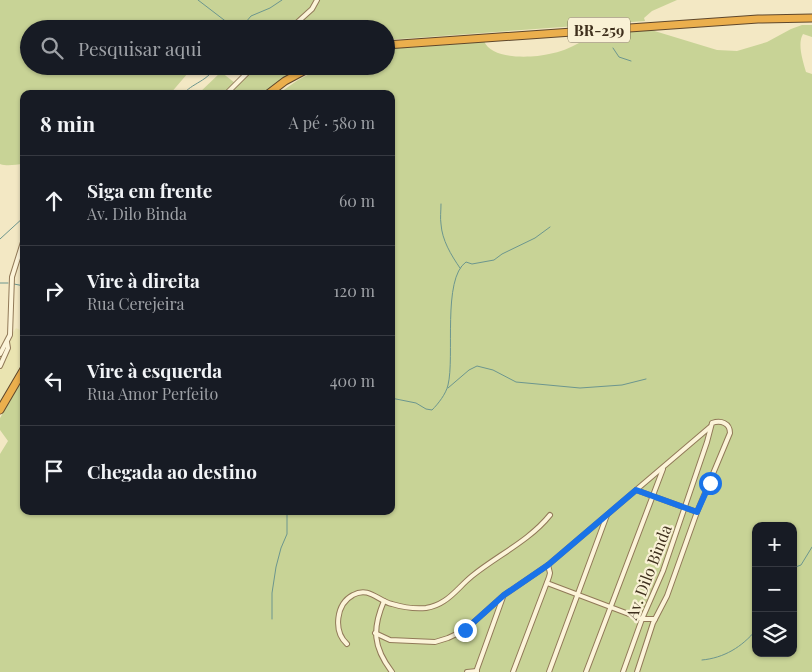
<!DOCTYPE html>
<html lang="pt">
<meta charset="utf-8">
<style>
:root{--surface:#171b24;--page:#20242c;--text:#f1f3f6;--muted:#9ea1a6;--line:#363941}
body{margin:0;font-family:"Playfair Display",serif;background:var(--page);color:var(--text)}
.controls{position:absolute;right:15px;bottom:15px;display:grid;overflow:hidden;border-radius:10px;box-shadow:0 1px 4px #0004}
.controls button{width:45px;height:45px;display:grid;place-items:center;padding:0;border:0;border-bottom:1px solid var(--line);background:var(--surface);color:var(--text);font:25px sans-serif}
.stop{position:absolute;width:15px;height:15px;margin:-11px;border:4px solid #1a73e8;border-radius:50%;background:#fff}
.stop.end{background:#1a73e8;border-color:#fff;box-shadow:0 1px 5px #0008}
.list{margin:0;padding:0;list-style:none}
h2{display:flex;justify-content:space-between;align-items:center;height:65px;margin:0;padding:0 20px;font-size:21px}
h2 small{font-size:16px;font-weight:400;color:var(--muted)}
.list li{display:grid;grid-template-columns:32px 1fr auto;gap:15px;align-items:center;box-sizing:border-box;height:90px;padding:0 20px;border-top:1px solid var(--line)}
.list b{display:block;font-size:19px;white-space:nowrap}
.list p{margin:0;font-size:16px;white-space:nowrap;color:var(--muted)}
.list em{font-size:16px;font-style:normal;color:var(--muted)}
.icon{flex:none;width:28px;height:28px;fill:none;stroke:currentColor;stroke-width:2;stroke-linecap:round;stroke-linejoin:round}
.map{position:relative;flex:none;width:812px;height:672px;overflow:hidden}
.search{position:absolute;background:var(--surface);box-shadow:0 1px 4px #0004;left:20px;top:20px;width:375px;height:55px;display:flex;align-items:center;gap:12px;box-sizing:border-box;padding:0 18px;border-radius:28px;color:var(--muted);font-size:19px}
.panel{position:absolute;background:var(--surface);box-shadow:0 1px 4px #0004;left:20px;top:90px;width:375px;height:425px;border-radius:10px}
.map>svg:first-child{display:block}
.farmland{fill:#eae4b1}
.green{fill:#c8d396;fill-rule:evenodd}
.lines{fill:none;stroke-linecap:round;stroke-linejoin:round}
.stream{stroke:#6c968e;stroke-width:1}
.street-casing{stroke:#917958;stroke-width:6}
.highway-casing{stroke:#5e472c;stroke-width:9}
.street{stroke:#fcf4d9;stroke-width:4}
.highway{stroke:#ebaf4d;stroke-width:7}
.route{stroke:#1a73e8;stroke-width:6}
.labels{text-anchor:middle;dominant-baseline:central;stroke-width:4.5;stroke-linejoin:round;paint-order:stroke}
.shield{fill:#f9f1d5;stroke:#776a54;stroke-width:1}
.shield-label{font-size:15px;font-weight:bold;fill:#3f301d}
.street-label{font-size:16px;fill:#3f301d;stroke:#f9f1d5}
</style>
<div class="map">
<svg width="812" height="672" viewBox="0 0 812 672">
<rect width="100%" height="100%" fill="#f3e8c4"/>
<path class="farmland" d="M16,328L24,332V362L0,406V353Z"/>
<g class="green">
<path d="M0,0H677L652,11L644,18L645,21L386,40V29H29V66H194L170,94H24V164C15,164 9,167 0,164Z"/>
<path d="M802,25H812V37L803,34C797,44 803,61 806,72L812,74V672H0V454L8,441L0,430V418L24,377V511H391V94H278L298,80L325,66H386V49L391,48L484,41C491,60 532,58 549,54C560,52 570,48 579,43L583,34L648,29L717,50L737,51L767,42L791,29ZM756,526H793V653H756Z"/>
<path d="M246,66H305L264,94H198L221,72L235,83L247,68Z"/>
</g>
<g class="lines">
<g class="stream">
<path d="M198,0L228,23L233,29"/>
<path d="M240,29L251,16L270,8L282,0"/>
<path d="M613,48L619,57L631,61"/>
<path d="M184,94C189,84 212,80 214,66"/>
<path d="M441,204C441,211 440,218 441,224C442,240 451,255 460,268"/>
<path d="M0,239L24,217"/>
<path d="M0,283H8"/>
<path d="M14,284L24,286"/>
<path d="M448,388L469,370L477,366L493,370L516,382L580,388L622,385L646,379"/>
<path d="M391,398L416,403L426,409L432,410C438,404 446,394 448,385C455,357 442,279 466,262L472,264L494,260L502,254L535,238L550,227"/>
<path d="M189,514L196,511"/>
<path d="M793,568L801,565L812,547"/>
<path d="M272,619V593L276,567L281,548L287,534V511"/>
<path d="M702,660C724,658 742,647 756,630"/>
</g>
<g class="street-casing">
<g id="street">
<path d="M290,29L312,9L317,0"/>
<path d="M226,94L254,66"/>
<path d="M0,354L10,335L12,277L24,239"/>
<path d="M0,366L8,348L7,342"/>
<path d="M636,490L697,512"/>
<path d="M547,583L642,619H655"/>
<path d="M384,601C372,629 373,647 392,672"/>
<path d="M375,633L390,640L435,642L448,638L465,630L504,595L548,565L710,427"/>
<path d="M347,644C333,631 336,604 353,595C369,586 378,601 392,604C402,607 415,609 426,608C432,607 438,605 444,601C454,595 462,584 472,576C498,555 529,541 550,515"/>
<path d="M467,672L477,671"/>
<path d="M476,672L503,597"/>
<path d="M513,672L549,577L550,573L548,565"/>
<path d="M549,672L607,515"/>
<path d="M586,672L663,469"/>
<path d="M623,672L642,619L663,571L707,442L712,423C721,420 730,423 730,433L697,512L667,596L653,623L637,672"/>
</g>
</g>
<g class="highway-casing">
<g id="highway">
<path d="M386,45L758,19L812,18"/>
<path d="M268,94L285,81L313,66"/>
<path d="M0,410L24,369"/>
</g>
</g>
<use href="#street" class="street"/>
<use href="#highway" class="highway"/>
</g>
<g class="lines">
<path class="route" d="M465,630L504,595L548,565L636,490L697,512L710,483"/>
</g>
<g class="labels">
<rect class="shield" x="568" y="17.5" width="62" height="25" rx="4"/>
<g class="shield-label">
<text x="599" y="30">BR-259</text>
</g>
<g class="street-label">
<text transform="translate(648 572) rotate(-69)">Av. Dilo Binda</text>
</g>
</g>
</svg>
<div class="controls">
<button>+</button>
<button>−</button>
<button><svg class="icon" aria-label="layers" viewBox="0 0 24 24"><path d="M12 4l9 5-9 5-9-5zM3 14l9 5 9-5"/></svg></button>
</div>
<div class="stop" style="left:710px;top:483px"></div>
<div class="stop end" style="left:465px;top:630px"></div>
<div class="search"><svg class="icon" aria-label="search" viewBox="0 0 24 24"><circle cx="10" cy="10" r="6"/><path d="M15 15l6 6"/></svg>Pesquisar aqui</div>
<section class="panel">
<h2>8 min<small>A pé · 580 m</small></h2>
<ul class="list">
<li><svg class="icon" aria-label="ahead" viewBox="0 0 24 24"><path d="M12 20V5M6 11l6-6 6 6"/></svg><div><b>Siga em frente</b><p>Av. Dilo Binda</p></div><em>60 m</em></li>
<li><svg class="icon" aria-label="right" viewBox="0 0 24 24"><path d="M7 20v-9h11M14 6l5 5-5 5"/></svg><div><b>Vire à direita</b><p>Rua Cerejeira</p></div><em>120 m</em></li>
<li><svg class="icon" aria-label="left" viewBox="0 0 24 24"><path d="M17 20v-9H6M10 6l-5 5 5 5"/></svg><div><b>Vire à esquerda</b><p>Rua Amor Perfeito</p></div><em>400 m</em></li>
<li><svg class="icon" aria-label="arrive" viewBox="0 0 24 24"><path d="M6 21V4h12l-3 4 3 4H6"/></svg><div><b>Chegada ao destino</b></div></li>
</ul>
</section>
</div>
